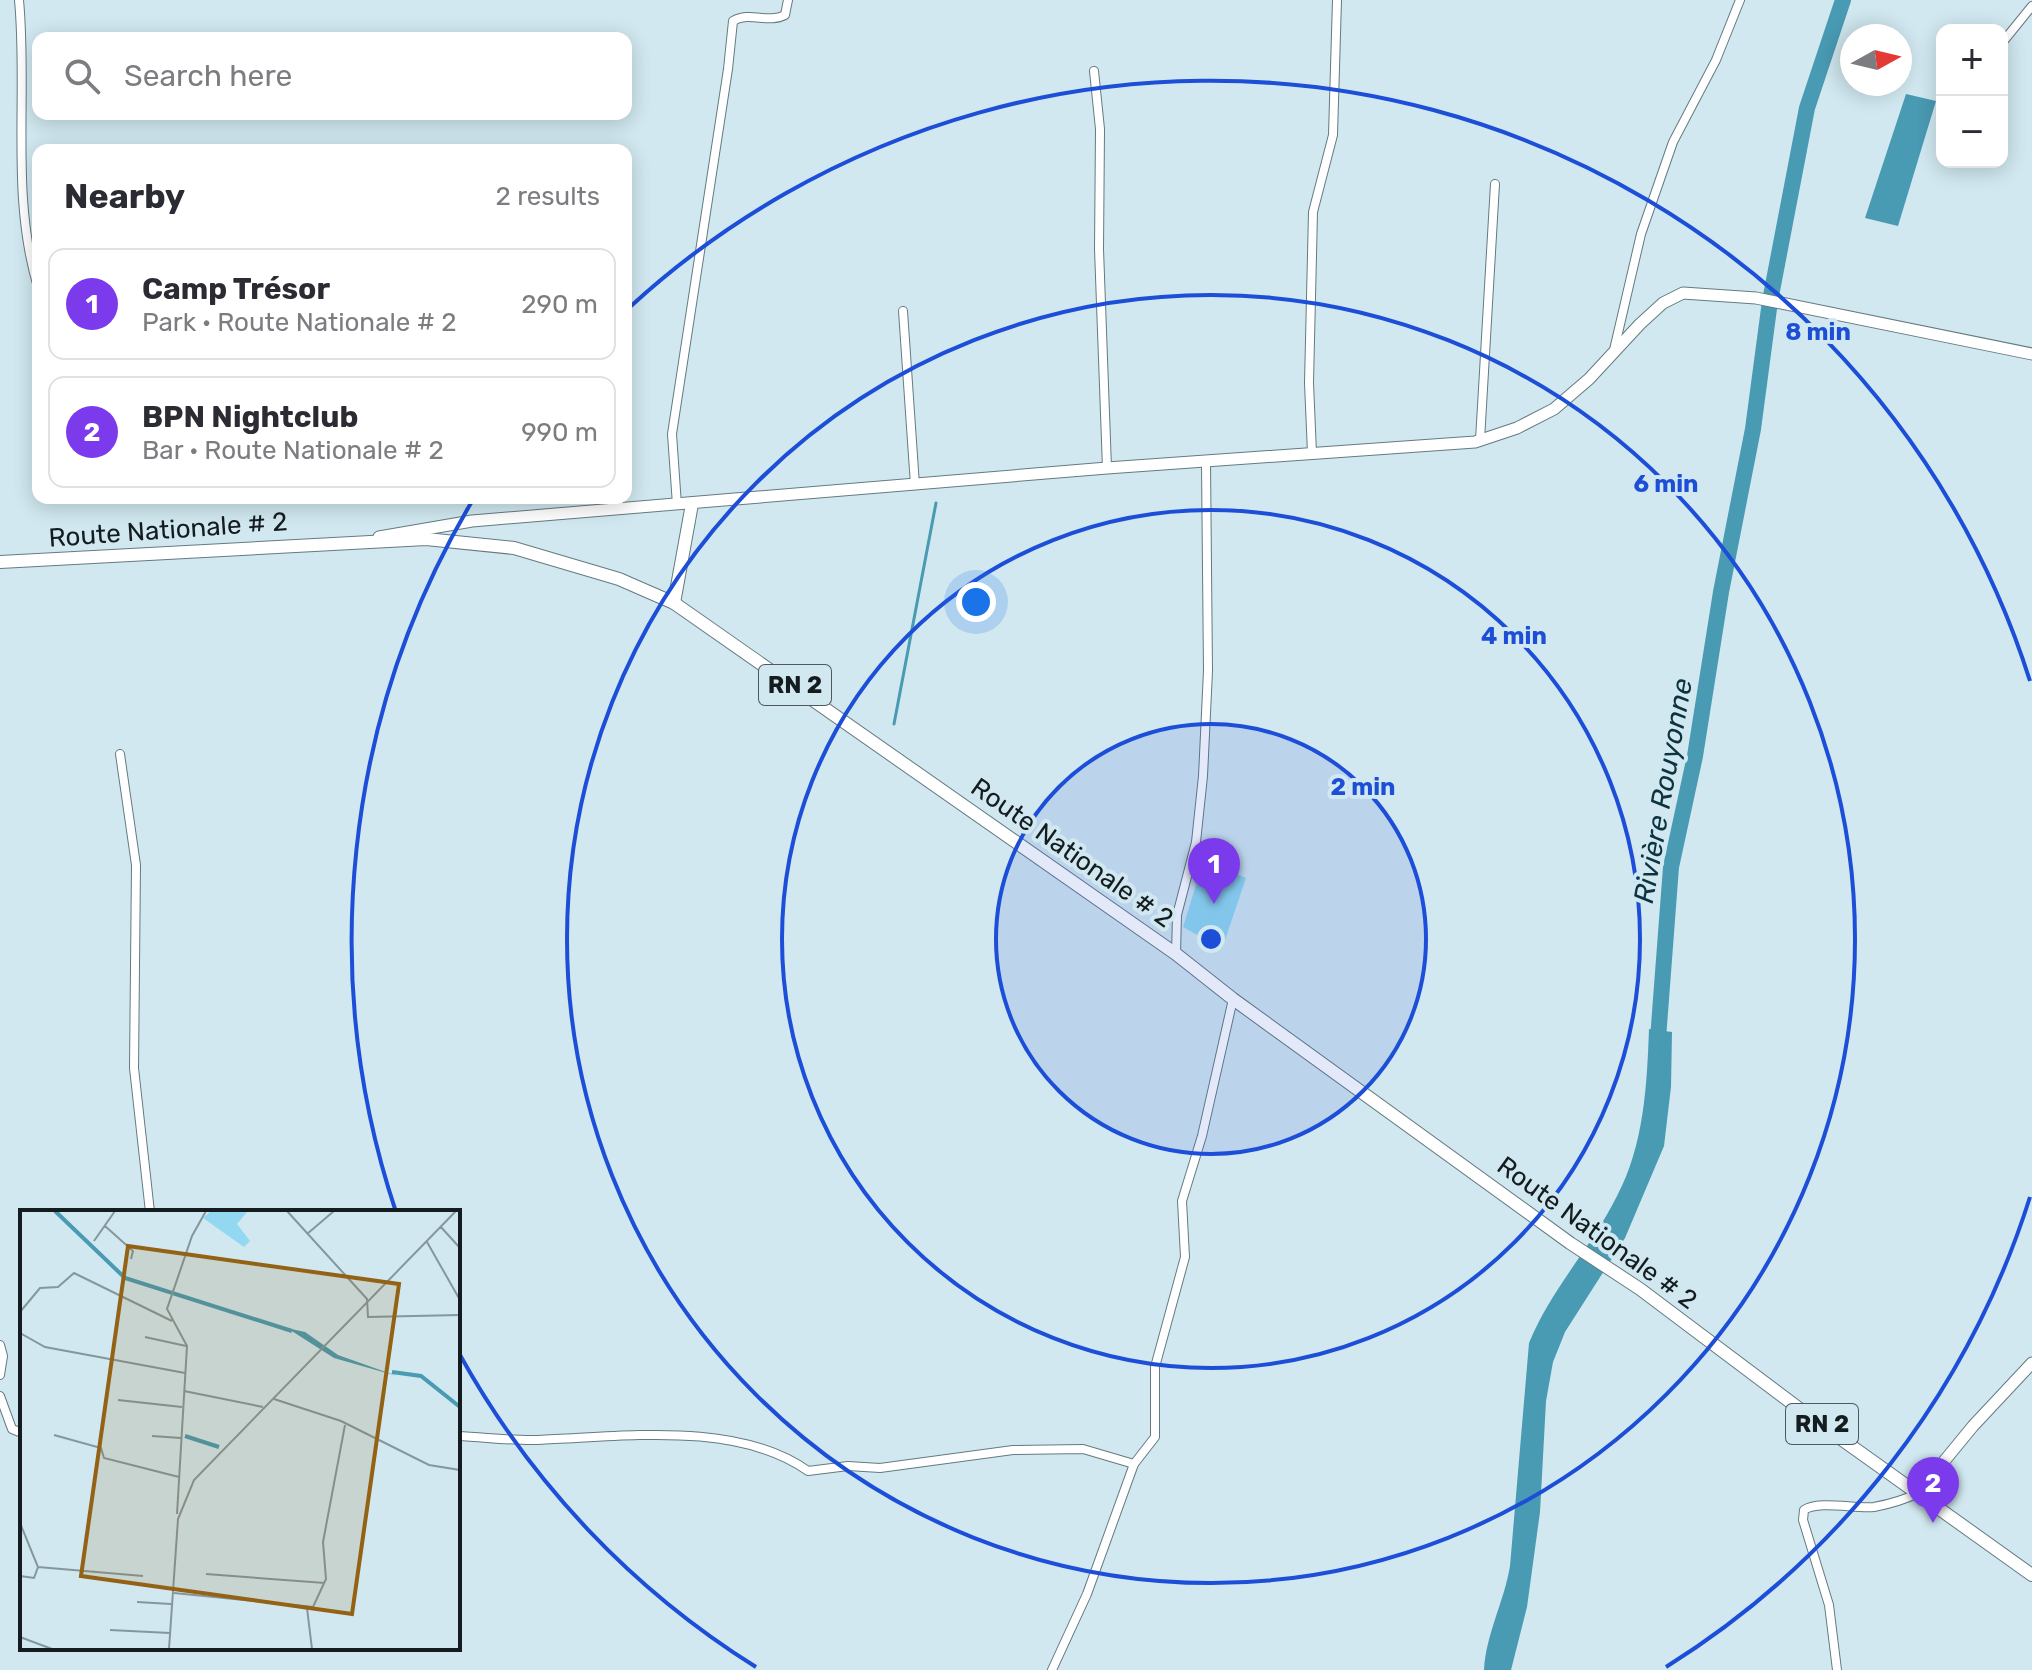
<!DOCTYPE html>
<meta charset="utf-8">
<style>
:root{--surface:#fff;--page:#f2f2f3;--text:#2b2b33;--muted:#7c7c81;--line:#e1e1e2;--accent:#7c3aed}
body{margin:0;font-family:Rubik,sans-serif;background:var(--page);color:var(--text)}
.controls{position:absolute;right:24px;top:24px;display:grid;overflow:hidden;border-radius:16px;box-shadow:0 4px 20px #0003}
.controls button{width:72px;height:72px;display:grid;place-items:center;padding:0;border:0;border-bottom:2px solid var(--line);background:var(--surface);color:var(--text);font:40px sans-serif}
.compass{position:absolute;left:1840px;top:24px;width:72px;height:72px;border-radius:50%;background:var(--surface);box-shadow:0 4px 20px #0003;rotate:82deg}
.you{position:absolute;left:976px;top:602px;width:28px;height:28px;margin:-20px;border:6px solid #fff;border-radius:50%;background:#1a73e8;box-shadow:0 0 0 12px #1a73e833}
.badge{display:grid;place-items:center;width:52px;height:52px;border-radius:50%;background:var(--accent);color:#fff;font-size:26px;font-weight:700}
.pin{position:absolute;translate:-50% -66px;filter:drop-shadow(0 2px 4px #0008)}
.pin::after{content:'';position:absolute;top:42px;width:28px;height:24px;background:inherit;clip-path:polygon(0 0,100% 0,50% 100%)}
.list{margin:0;padding:0;list-style:none}
h2{display:flex;justify-content:space-between;align-items:center;height:104px;margin:0;padding:0 32px;font-size:34px}
h2 small{font-size:26px;font-weight:400;color:var(--muted)}
.list li{display:grid;grid-template-columns:52px 1fr auto;gap:24px;align-items:center;box-sizing:border-box;height:112px;margin:0 16px 16px;padding:0 16px;border:2px solid var(--line);border-radius:16px}
.list b{display:block;font-size:30px;white-space:nowrap}
.list p{margin:0;font-size:26px;white-space:nowrap;color:var(--muted)}
.list em{font-size:26px;font-style:normal;color:var(--muted)}
.icon{flex:none;width:44px;height:44px;fill:none;stroke:currentColor;stroke-width:2;stroke-linecap:round;stroke-linejoin:round}
.map{position:relative;flex:none;width:2032px;height:1670px;overflow:hidden}
.search{position:absolute;background:var(--surface);box-shadow:0 4px 20px #0003;left:32px;top:32px;width:600px;height:88px;display:flex;align-items:center;gap:20px;box-sizing:border-box;padding:0 28px;border-radius:16px;color:var(--muted);font-size:30px}
.panel{position:absolute;background:var(--surface);box-shadow:0 4px 20px #0003;left:32px;top:144px;width:600px;height:360px;border-radius:16px}
.map>svg:first-child{display:block}
.green{fill:#91d8f0}
.water{fill:#499ab3}
.lines{fill:none;stroke-linecap:round;stroke-linejoin:round}
.stream{stroke:#499ab3;stroke-width:3}
.river{stroke:#499ab3;stroke-width:16}
.street-casing{stroke:#657a81;stroke-width:10}
.secondary-casing{stroke:#657a81;stroke-width:13}
.primary-casing{stroke:#657a81;stroke-width:14}
.street{stroke:#fff;stroke-width:8}
.secondary{stroke:#fff;stroke-width:11}
.primary{stroke:#fff;stroke-width:12}
.ring{fill:none;stroke:#1d4ed8;stroke-width:4}
.labels{text-anchor:middle;dominant-baseline:central;stroke-width:8;stroke-linejoin:round;paint-order:stroke}
.shield{fill:#d1e8f0;stroke:#4d595e;stroke-width:2}
.shield-label{font-size:24px;font-weight:bold;fill:#141c1f}
.street-label{font-size:26px;fill:#141c1f;stroke:#d1e8f0}
.water-label{font-size:28px;font-style:italic;fill:#0c333f;stroke:#d1e8f0}
.inset-river{fill:none;stroke:#499ab3;stroke-width:4}
.inset-road{fill:none;stroke:#85969c;stroke-width:2}
.view{fill:#946214;fill-opacity:0.15;stroke:#946214;stroke-width:4}
.inset-edge{fill:none;stroke:#141c1f;stroke-width:4}
.centre{fill:#1d4ed8;stroke:#d1e8f0;stroke-width:4}
.ring-label{font-size:24px;text-anchor:middle;font-weight:bold;fill:#1d4ed8;stroke:#d1e8f0;stroke-width:8;stroke-linejoin:round;paint-order:stroke}
</style>
<div class="map">
<svg width="2032" height="1670" viewBox="0 0 2032 1670">
<rect width="100%" height="100%" fill="#d1e8f0"/>
<path class="green" d="M1204,859L1246,878L1222,949L1183,927Z"/>
<g class="water">
<path d="M1906,94L1936,101L1898,226L1865,218Z"/>
<path d="M1649,1029L1672,1032L1671,1087L1664,1146L1625,1238L1565,1332L1553,1362L1546,1401L1540,1512L1527,1607L1511,1670H1484C1486,1634 1504,1602 1510,1566L1529,1343C1551,1289 1591,1248 1617,1196C1644,1145 1647,1085 1649,1029Z"/>
</g>
<g class="lines">
<path class="stream" d="M894,724L936,503"/>
<path class="river" d="M1657,1052L1671,867L1695,756L1721,592L1753,429L1770,301L1807,108L1843,0"/>
<g class="street-casing">
<g id="street">
<path d="M19,0C28,94 10,196 38,287"/>
<path d="M1954,29L1957,30"/>
<path d="M2002,43L2032,6"/>
<path d="M1094,71L1100,129L1099,249L1107,468"/>
<path d="M903,311L915,485"/>
<path d="M1614,350L1641,234L1673,142L1716,60L1740,0"/>
<path d="M1480,440L1495,184"/>
<path d="M1312,453L1309,383L1313,212L1333,135L1337,0"/>
<path d="M677,505L672,434L728,69L733,21C750,11 768,24 785,15L788,0"/>
<path d="M120,754L136,865L134,1068L150,1212"/>
<path d="M1176,954L1177,915L1196,842L1203,776L1208,671L1206,463"/>
<path d="M0,1345L3,1356L0,1375"/>
<path d="M0,1396L12,1429L22,1433"/>
<path d="M458,1436C484,1437 512,1441 538,1440C622,1437 736,1420 808,1471L848,1466L880,1468L1013,1450L1083,1449L1134,1464"/>
<path d="M1052,1670L1087,1594L1134,1464L1155,1437V1367L1185,1257L1182,1201L1202,1136L1233,999"/>
<path d="M1837,1670L1829,1605L1803,1520L1804,1510C1818,1500 1855,1509 1874,1507C1890,1504 1904,1500 1918,1493"/>
</g>
</g>
<g class="secondary-casing">
<g id="secondary">
<path d="M379,537L472,521L1107,468L1475,442L1517,428L1554,409L1589,379L1640,324L1663,303L1683,293L1756,298L2032,354"/>
<path d="M1918,1493L1973,1426L2032,1363"/>
</g>
</g>
<g class="primary-casing">
<g id="primary">
<path d="M0,562L426,539L514,548L619,579L674,603L1176,954L1233,999L1570,1243L1640,1289L1809,1416L2032,1575"/>
<path d="M674,603L692,504"/>
</g>
</g>
<use href="#street" class="street"/>
<use href="#secondary" class="secondary"/>
<use href="#primary" class="primary"/>
</g>
<circle cx="1211" cy="939" r="215" fill="#1d4ed8" fill-opacity=".12"/>
<g class="ring">
<circle cx="1211" cy="939" r="215"/>
<circle cx="1211" cy="939" r="429"/>
<circle cx="1211" cy="939" r="644"/>
<path d="M2030 1197A859 859 0 0 1 1666 1667M756 1667A859 859 0 0 1 460 1355M396 1212A859 859 0 0 1 471 503M631 306A859 859 0 0 1 2030 681"/>
</g>
<g class="labels">
<g class="shield">
<rect x="759" y="665" width="72" height="40" rx="6"/>
<rect x="1786" y="1404" width="72" height="40" rx="6"/>
</g>
<g class="shield-label">
<text x="795" y="685">RN 2</text>
<text x="1822" y="1424">RN 2</text>
</g>
<g class="street-label">
<text transform="translate(168 530) rotate(-4)">Route Nationale # 2</text>
<text transform="translate(1072 853) rotate(35)">Route Nationale # 2</text>
<text transform="translate(1597 1233) rotate(36)">Route Nationale # 2</text>
</g>
<g class="water-label">
<text transform="translate(1663 791) rotate(-80)">Rivière Rouyonne</text>
</g>
</g>
<g transform="translate(20 1210)">
<rect width="440" height="440" fill="#d1e8f0"/>
<path d="M191,1H228L217,14L230,31L224,37L183,8Z" fill="#91d8f0"/>
<path d="M267,118L285,122L318,145L377,166L314,148Z" fill="#499ab3"/>
<path class="inset-river" d="M35,1L105,68L272,121M372,162L401,166L440,197M165,226L199,237"/>
<path class="inset-road" d="M267,1L347,89L348,107L440,105M85,16L113,41L111,49M420,16L440,38M287,24L314,1M74,31L95,1M407,32L440,90M0,102L20,78L38,77L54,63L152,111M0,123L25,137L165,163M125,127L166,136M164,181L243,197M254,189L321,211L409,255L440,260M98,190L162,197M34,225L81,238L84,248L159,267M132,226L161,228M157,304L167,136L147,99L172,26L186,1M0,313L18,357L14,368L0,366M18,357L123,366M186,364L305,373M154,383L293,397L306,369L303,332L325,215M117,392L151,394M287,398L292,439M90,420L150,423M0,427L32,439M149,439L158,309L174,270L436,1"/>
<path class="view" d="M108,36L379,74L332,404L61,366Z"/>
<rect width="440" height="440" class="inset-edge"/>
</g>
<circle cx="1211" cy="939" r="12" class="centre"/>
<g class="ring-label">
<text x="1818" y="340">8 min</text>
<text x="1666" y="492">6 min</text>
<text x="1514" y="644">4 min</text>
<text x="1363" y="795">2 min</text>
</g>
</svg>
<div class="controls">
<button>+</button>
<button>−</button>
</div>
<svg class="compass" viewBox="-18 -18 36 36"><path d="M0-13l5 13h-10z" fill="#e53935"/><path d="M0 13l5-13h-10z" fill="#7c7c81"/></svg>
<div class="you"></div>
<div class="pin badge" style="left:1214px;top:904px">1</div>
<div class="pin badge" style="left:1933px;top:1523px">2</div>
<div class="search"><svg class="icon" aria-label="search" viewBox="0 0 24 24"><circle cx="10" cy="10" r="6"/><path d="M15 15l6 6"/></svg>Search here</div>
<section class="panel">
<h2>Nearby<small>2 results</small></h2>
<ul class="list">
<li><span class="badge">1</span><div><b>Camp Trésor</b><p>Park · Route Nationale # 2</p></div><em>290 m</em></li>
<li><span class="badge">2</span><div><b>BPN Nightclub</b><p>Bar · Route Nationale # 2</p></div><em>990 m</em></li>
</ul>
</section>
</div>
